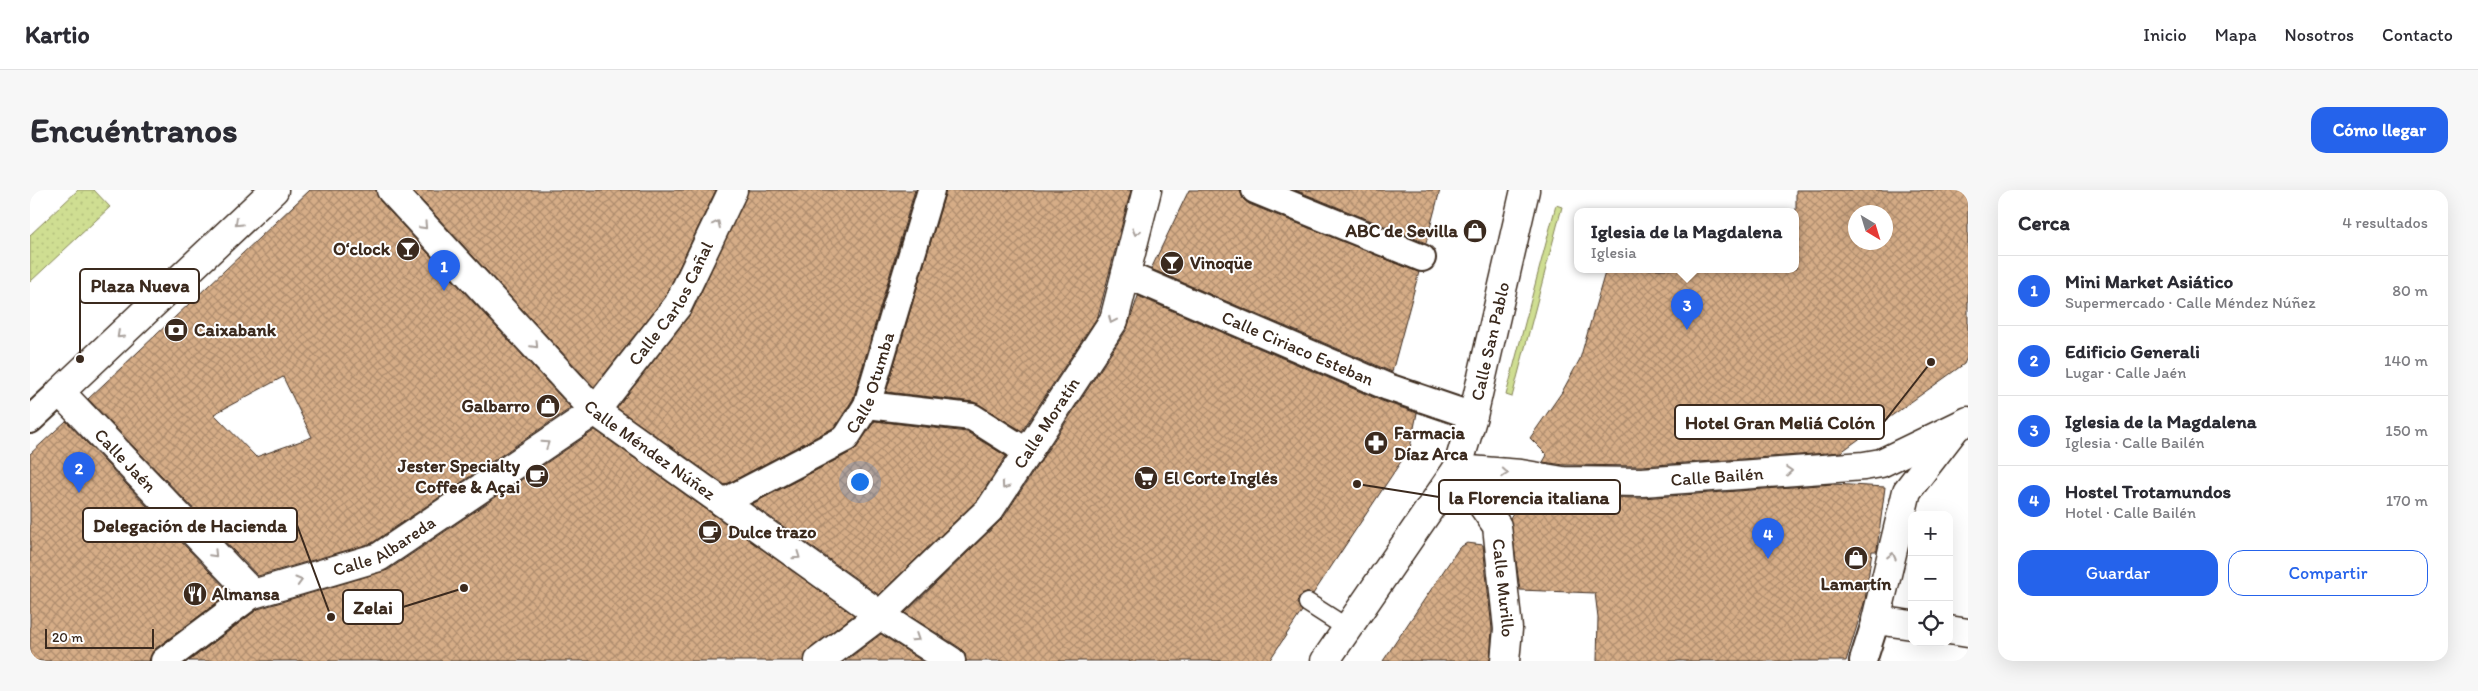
<!DOCTYPE html>
<html lang="es">
<meta charset="utf-8">
<style>
:root{--surface:#fff;--page:#f7f7f7;--text:#2b2b33;--muted:#7c7c81;--line:#e1e1e2;--accent:#2563eb}
body{margin:0;font-family:Itim,sans-serif;background:var(--page);color:var(--text)}
.controls{position:absolute;right:15px;bottom:15px;display:grid;overflow:hidden;border-radius:10px;box-shadow:0 5px 20px #0002}
.controls button{width:45px;height:45px;display:grid;place-items:center;padding:0;border:0;border-bottom:1px solid var(--line);background:var(--surface);color:var(--text);font:25px sans-serif}
.compass{position:absolute;left:1818px;top:15px;width:45px;height:45px;border-radius:50%;background:var(--surface);box-shadow:0 5px 20px #0002;rotate:142deg}
.scale{position:absolute;left:15px;bottom:12px;width:109px;box-sizing:border-box;padding-left:5px;border:2px solid #3b2a1e;border-top:0;font-size:14px;line-height:18px;white-space:nowrap;color:#3b2a1e;-webkit-text-stroke:4px #fff;paint-order:stroke}
.you{position:absolute;left:829px;top:291px;width:18px;height:18px;margin:-12px;border:4px solid #fff;border-radius:50%;background:#1a73e8;box-shadow:0 0 0 8px #1a73e833}
.badge{display:grid;place-items:center;width:32px;height:32px;border-radius:50%;background:var(--accent);color:#fff;font-size:16px;font-weight:700}
.pin{position:absolute;translate:-50% -41px;filter:drop-shadow(0 1px 2px #0008)}
.pin::after{content:'';position:absolute;top:26px;width:18px;height:15px;background:inherit;clip-path:polygon(0 0,100% 0,50% 100%)}
.popup{position:absolute;left:1544px;top:18px;width:225px;height:65px;box-sizing:border-box;display:grid;place-content:center;border-radius:10px;background:var(--surface);filter:drop-shadow(0 1px 4px #0005);font-size:16px;white-space:nowrap;color:var(--muted)}
.popup b{font-size:19px;color:var(--text)}
.popup::after{content:'';position:absolute;left:50%;top:100%;margin-left:-10px;border:10px solid transparent;border-top-color:var(--surface)}
.list{margin:0;padding:0;list-style:none}
h2{display:flex;justify-content:space-between;align-items:center;height:65px;margin:0;padding:0 20px;font-size:21px}
h2 small{font-size:16px;font-weight:400;color:var(--muted)}
.list li{display:grid;grid-template-columns:32px 1fr auto;gap:15px;align-items:center;box-sizing:border-box;height:70px;padding:0 20px;border-top:1px solid var(--line)}
.list b{display:block;font-size:19px;white-space:nowrap}
.list p{margin:0;font-size:16px;white-space:nowrap;color:var(--muted)}
.list em{font-size:16px;font-style:normal;color:var(--muted)}
.actions{display:flex;gap:10px;padding:15px 20px}
.actions a{flex:1;padding:11px 0;border:1px solid var(--accent);border-radius:15px;text-align:center;font-size:18px;color:var(--accent)}
.actions .main{background:var(--accent);color:#fff}
.icon{flex:none;width:28px;height:28px;fill:none;stroke:currentColor;stroke-width:2;stroke-linecap:round;stroke-linejoin:round}
.map{position:relative;flex:none;width:1938px;height:471px;overflow:hidden;border-radius:15px}
header{display:flex;align-items:center;gap:30px;box-sizing:border-box;height:70px;padding:0 25px;background:var(--surface);border-bottom:1px solid var(--line)}
header strong{font-size:24px}
nav{display:flex;gap:28px;margin-inline-start:auto;font-size:18px}
.intro{display:flex;align-items:center;justify-content:space-between;box-sizing:border-box;height:120px;padding:0 30px}
h1{margin:0;font-size:35px}
.button{padding:12px 22px;border-radius:15px;background:var(--accent);color:#fff;font-size:18px;font-weight:700}
main{display:flex;gap:30px;padding:0 30px}
aside{flex:1;background:var(--surface);border-radius:15px;box-shadow:0 5px 20px #0002}
.map>svg:first-child{display:block}
.grass{fill:#cfde92;stroke:#858458}
.park{fill:url(#park-dots);stroke:#858458}
.building{fill:url(#building-cross-hatch);stroke:#3b2a1e;fill-rule:evenodd}
.lines{fill:none;stroke-linecap:round;stroke-linejoin:round}
.service-casing{stroke:#3b2a1e;stroke-width:21}
.pedestrian-casing{stroke:#3b2a1e;stroke-width:30}
.minor-casing{stroke:#3b2a1e;stroke-width:31}
.service{stroke:#fff;stroke-width:18}
.pedestrian{stroke:#fff;stroke-width:26}
.minor{stroke:#fff;stroke-width:28}
.oneway{stroke:#a79f9a}
.labels{text-anchor:middle;dominant-baseline:central;stroke-width:4;stroke-linejoin:round;paint-order:stroke}
.poi-label{font-size:18px;font-weight:bold;fill:#3b2a1e;stroke:#fff;text-anchor:start}
.street-label{font-size:18px;fill:#3b2a1e;stroke:#fff}
.leader{fill:none;stroke:#3b2a1e;stroke-width:2}
.callout-dot{fill:#3b2a1e;stroke:#fff;stroke-width:2}
.callout{fill:#fff;stroke:#3b2a1e;stroke-width:2}
.callout-label{font-size:19px;text-anchor:middle;font-weight:bold;fill:#3b2a1e}
</style>
<header>
<strong>Kartio</strong>
<nav><a>Inicio</a><a>Mapa</a><a>Nosotros</a><a>Contacto</a></nav>
</header>
<div class="intro"><h1>Encuéntranos</h1><a class="button">Cómo llegar</a></div>
<main>
<div class="map">
<svg width="1938" height="471" viewBox="0 0 1938 471">
<defs>
<pattern id="park-dots" width="8" height="8" patternUnits="userSpaceOnUse" patternTransform="scale(1.25)"><rect width="8" height="8" fill="#cfde92"/><path d="M2 2h.1M6 6h.1" fill="none" stroke="#b3bf7d" stroke-width="1.8" stroke-linecap="round"/></pattern>
<pattern id="building-cross-hatch" width="8" height="8" patternUnits="userSpaceOnUse" patternTransform="scale(1.25)"><rect width="8" height="8" fill="#d6ad87"/><path d="M0 0l8 8M0 8l8-8" fill="none" stroke="#af8d6e"/></pattern>
</defs>
<rect width="100%" height="100%" fill="#fff"/>
<filter id="ink" filterUnits="userSpaceOnUse"><feTurbulence type="fractalNoise" baseFrequency=".02" numOctaves="2"/><feDisplacementMap in="SourceGraphic" scale="10" xChannelSelector="R" yChannelSelector="G"/><feConvolveMatrix kernelMatrix="1 2 1 2 8 2 1 2 1" color-interpolation-filters="sRGB"/></filter>
<g filter="url(#ink)">
<path class="grass" d="M1526,15L1532,17L1482,207L1476,205Z"/>
<path class="park" d="M48,0H64L80,17L0,92V45Z"/>
<g class="building">
<path d="M280,0H346L350,11L541,218L342,353L228,386L58,209ZM253,187L282,247L226,267L184,224Z"/>
<path d="M382,0H686L635,107L564,197Z"/>
<path d="M718,0H885L823,209L805,237L695,295L587,218L662,122Z"/>
<path d="M916,0H1101L1068,126L992,241L944,212L856,202Z"/>
<path d="M1159,0H1210L1213,9L1219,14L1389,82L1362,182L1121,79Z"/>
<path d="M1265,0H1410L1396,53Z"/>
<path d="M1766,0H1938V165L1934,174L1811,262L1612,276L1534,275L1513,272L1517,265L1500,248L1532,202L1550,169L1576,79H1766ZM1826,22H1856V52H1826Z"/>
<path d="M1108,106L1352,211L1387,223L1380,258L1283,404L1278,402L1269,407L1267,413L1272,421L1239,471H936L935,463L930,458L875,423L973,328L1097,139Z"/>
<path d="M36,231L200,403L125,459L119,471H0V264Z"/>
<path d="M845,231L937,242L976,266L948,309L849,405L722,314L823,261Z"/>
<path d="M565,240L824,425L780,459L774,471H159L228,419L358,380Z"/>
<path d="M1803,294L1855,297L1847,359V361H1842L1835,410L1816,471H1567L1568,427L1565,403L1490,400L1480,328L1496,301L1533,307L1612,308Z"/>
<path d="M1437,353L1453,355L1462,439L1460,471H1353L1429,358Z"/>
<path d="M851,444L892,471H815Z"/>
</g>
<g class="lines">
<g class="service-casing">
<path id="service" d="M1278,413L1317,438"/>
</g>
<g class="pedestrian-casing">
<g id="pedestrian">
<path d="M1225,0L1392,68"/>
<path id="s1" d="M1095,84L1358,197L1443,226"/>
<path d="M837,215L942,227L999,263"/>
<path d="M0,230L30,202"/>
<path id="s2" d="M692,313L816,248L837,215L901,0"/>
<path d="M134,471L223,404"/>
<path d="M1833,471L1846,430"/>
</g>
</g>
<g class="minor-casing">
<g id="minor">
<path id="s3" d="M244,0L30,202L223,404L349,367L565,221L648,115L703,0"/>
<path id="s4" d="M361,0L565,221L850,425L921,471"/>
<path id="s5" d="M1427,279L1491,284L1533,291L1612,292L1834,276L1851,273L1938,231"/>
<path id="s6" d="M1427,279L1467,336L1478,439L1475,471"/>
<path d="M1882,435L1846,430L1877,301L1924,240"/>
<path d="M1919,440L1938,443"/>
<path id="s7" d="M789,471L850,425L960,319L1084,130L1117,0"/>
<path id="s8" d="M1295,471L1427,279L1443,226L1495,0"/>
</g>
</g>
<use href="#service" class="service"/>
<use href="#pedestrian" class="pedestrian"/>
<use href="#minor" class="minor"/>
</g>
<defs><path id="oneway-chevron" d="M-2-3.5L2.5 0L-2 3.5" fill="none" stroke-width="1.6" stroke-linecap="round" stroke-linejoin="round" transform="scale(1.25)"/></defs>
<g class="oneway">
<use href="#oneway-chevron" transform="translate(208 33) rotate(137)"/>
<use href="#oneway-chevron" transform="translate(687 34) rotate(-64)"/>
<use href="#oneway-chevron" transform="translate(394 36) rotate(47)"/>
<use href="#oneway-chevron" transform="translate(1106 42) rotate(105)"/>
<use href="#oneway-chevron" transform="translate(1082 130) rotate(115)"/>
<use href="#oneway-chevron" transform="translate(90 145) rotate(137)"/>
<use href="#oneway-chevron" transform="translate(505 155) rotate(47)"/>
<use href="#oneway-chevron" transform="translate(516 254) rotate(-34)"/>
<use href="#oneway-chevron" transform="translate(1759 281) rotate(-4)"/>
<use href="#oneway-chevron" transform="translate(1475 283) rotate(4)"/>
<use href="#oneway-chevron" transform="translate(975 296) rotate(125)"/>
<use href="#oneway-chevron" transform="translate(184 364) rotate(46)"/>
<use href="#oneway-chevron" transform="translate(767 366) rotate(35)"/>
<use href="#oneway-chevron" transform="translate(1862 366) rotate(-76)"/>
<use href="#oneway-chevron" transform="translate(269 391) rotate(-16)"/>
<use href="#oneway-chevron" transform="translate(886 448) rotate(33)"/>
</g>
</g>
<defs>
<g id="shop-disc" transform="scale(1.25)"><circle r="9.5" fill="#3b2a1e" stroke="#fff"/><path d="M-5-2.5h2.3a2.7 3.5 0 0 1 5.4 0H5L5.5 6h-11ZM-1.5-2.5h3a1.5 2.3 0 0 0-3 0Z" fill="#fff"/></g>
<g id="bar-disc" transform="scale(1.25)"><circle r="9.5" fill="#3b2a1e" stroke="#fff"/><path d="M-6-5H6L.8 .8V4.5H3.5V6h-7V4.5H-.8V.8Z" fill="#fff"/></g>
<g id="bank-disc" transform="scale(1.25)"><circle r="9.5" fill="#3b2a1e" stroke="#fff"/><path d="M-6-4H6V4H-6ZM0-2.3a2.3 2.3 0 1 0 0 4.6a2.3 2.3 0 1 0 0-4.6Z" fill="#fff"/></g>
<g id="pharmacy-disc" transform="scale(1.25)"><circle r="9.5" fill="#3b2a1e" stroke="#fff"/><path d="M-2-6h4v4h4v4h-4v4h-4v-4h-4v-4h4Z" fill="#fff"/></g>
<g id="cafe-disc" transform="scale(1.25)"><circle r="9.5" fill="#3b2a1e" stroke="#fff"/><path d="M-5.5-4.5H6V0H3Q3 3.5 0 3.5H-2.5Q-5.5 3.5-5.5 0ZM3-3.2v2h1.7v-2ZM-6 4.5H4V6H-6Z" fill="#fff"/></g>
<g id="supermarket-disc" transform="scale(1.25)"><circle r="9.5" fill="#3b2a1e" stroke="#fff"/><path d="M-6-5.5h2.5l.6 2H6L4.5 2H-2.5L-4.4-4H-6ZM-1.5 3.2a1.3 1.3 0 1 0 .1 0ZM3 3.2a1.3 1.3 0 1 0 .1 0Z" fill="#fff"/></g>
<g id="restaurant-disc" transform="scale(1.25)"><circle r="9.5" fill="#3b2a1e" stroke="#fff"/><path d="M-5-6h1v4h1v-4h1v4h1v-4h1v5L-1.5 .5V6h-2V.5L-5-1ZM5-6V6H3V1.5H1.5Q1.5-4 5-6Z" fill="#fff"/></g>
</defs>
<g fill-rule="evenodd">
<use href="#shop-disc" x="1445" y="41"/>
<use href="#bar-disc" x="378" y="59"/>
<use href="#bar-disc" x="1142" y="73"/>
<use href="#bank-disc" x="146" y="140"/>
<use href="#shop-disc" x="518" y="216"/>
<use href="#pharmacy-disc" x="1346" y="253"/>
<use href="#cafe-disc" x="507" y="286"/>
<use href="#supermarket-disc" x="1116" y="288"/>
<use href="#cafe-disc" x="680" y="342"/>
<use href="#shop-disc" x="1826" y="368"/>
<use href="#restaurant-disc" x="165" y="404"/>
</g>
<g class="labels">
<g class="poi-label">
<text x="1428" y="41" text-anchor="end">ABC de Sevilla</text>
<text x="360" y="59" text-anchor="end">O‘clock</text>
<text x="1160" y="73">Vinoqüe</text>
<text x="164" y="140">Caixabank</text>
<text x="500" y="216" text-anchor="end">Galbarro</text>
<text x="1364" y="243">Farmacia<tspan x="1364" dy="21">Díaz Arca</tspan></text>
<text x="490" y="276" text-anchor="end">Jester Specialty<tspan x="490" dy="21">Coffee &amp; Açai</tspan></text>
<text x="1134" y="288">El Corte Inglés</text>
<text x="698" y="342">Dulce trazo</text>
<text x="1826" y="394" text-anchor="middle">Lamartín</text>
<text x="182" y="404">Almansa</text>
</g>
<g class="street-label">
<text stroke="none"><textPath href="#s3" startOffset="1098">Calle Carlos Cañal</textPath></text>
<text stroke="none"><textPath href="#s8" startOffset="365">Calle San Pablo</textPath></text>
<text stroke="none"><textPath href="#s1" startOffset="188">Calle Ciriaco Esteban</textPath></text>
<text stroke="none"><textPath href="#s2" startOffset="201">Calle Otumba</textPath></text>
<text stroke="none"><textPath href="#s7" startOffset="332">Calle Moratín</textPath></text>
<text stroke="none"><textPath href="#s4" startOffset="368">Calle Méndez Núñez</textPath></text>
<text stroke="none"><textPath href="#s3" startOffset="389">Calle Jaén</textPath></text>
<text stroke="none"><textPath href="#s5" startOffset="261">Calle Bailén</textPath></text>
<text stroke="none"><textPath href="#s3" startOffset="714">Calle Albareda</textPath></text>
<text stroke="none"><textPath href="#s6" startOffset="132">Calle Murillo</textPath></text>
</g>
</g>
<path class="leader" d="M50 169L50 96M1901 172L1854 232M1327 294L1409 307M301 427L267 335M434 398L373 417"/>
<g class="callout-dot">
<circle cx="50" cy="169" r="5"/>
<circle cx="1901" cy="172" r="5"/>
<circle cx="1327" cy="294" r="5"/>
<circle cx="301" cy="427" r="5"/>
<circle cx="434" cy="398" r="5"/>
</g>
<g class="callout">
<rect x="50" y="79" width="119" height="34" rx="5"/>
<rect x="1645" y="215" width="209" height="34" rx="5"/>
<rect x="1409" y="290" width="181" height="34" rx="5"/>
<rect x="53" y="318" width="214" height="34" rx="5"/>
<rect x="313" y="400" width="60" height="34" rx="5"/>
</g>
<g class="callout-label">
<text x="110" y="102">Plaza Nueva</text>
<text x="1750" y="239">Hotel Gran Meliá Colón</text>
<text x="1499" y="314">la Florencia italiana</text>
<text x="160" y="342">Delegación de Hacienda</text>
<text x="343" y="424">Zelai</text>
</g>
</svg>
<div class="controls">
<button>+</button>
<button>−</button>
<button><svg class="icon" aria-label="locate" viewBox="0 0 24 24"><circle cx="12" cy="12" r="6"/><path d="M12 2v4M12 18v4M2 12h4M18 12h4"/></svg></button>
</div>
<svg class="compass" viewBox="-18 -18 36 36"><path d="M0-13l5 13h-10z" fill="#e53935"/><path d="M0 13l5-13h-10z" fill="#7c7c81"/></svg>
<div class="scale">20 m</div>
<div class="you"></div>
<div class="pin badge" style="left:414px;top:101px">1</div>
<div class="pin badge" style="left:49px;top:303px">2</div>
<div class="pin badge" style="left:1657px;top:140px">3</div>
<div class="popup"><b>Iglesia de la Magdalena</b>Iglesia</div>
<div class="pin badge" style="left:1738px;top:369px">4</div>
</div>
<aside>
<h2>Cerca<small>4 resultados</small></h2>
<ul class="list">
<li><span class="badge">1</span><div><b>Mini Market Asiático</b><p>Supermercado · Calle Méndez Núñez</p></div><em>80 m</em></li>
<li><span class="badge">2</span><div><b>Edificio Generali</b><p>Lugar · Calle Jaén</p></div><em>140 m</em></li>
<li><span class="badge">3</span><div><b>Iglesia de la Magdalena</b><p>Iglesia · Calle Bailén</p></div><em>150 m</em></li>
<li><span class="badge">4</span><div><b>Hostel Trotamundos</b><p>Hotel · Calle Bailén</p></div><em>170 m</em></li>
</ul>
<div class="actions"><a class="main">Guardar</a><a>Compartir</a></div>
</aside>
</main>
